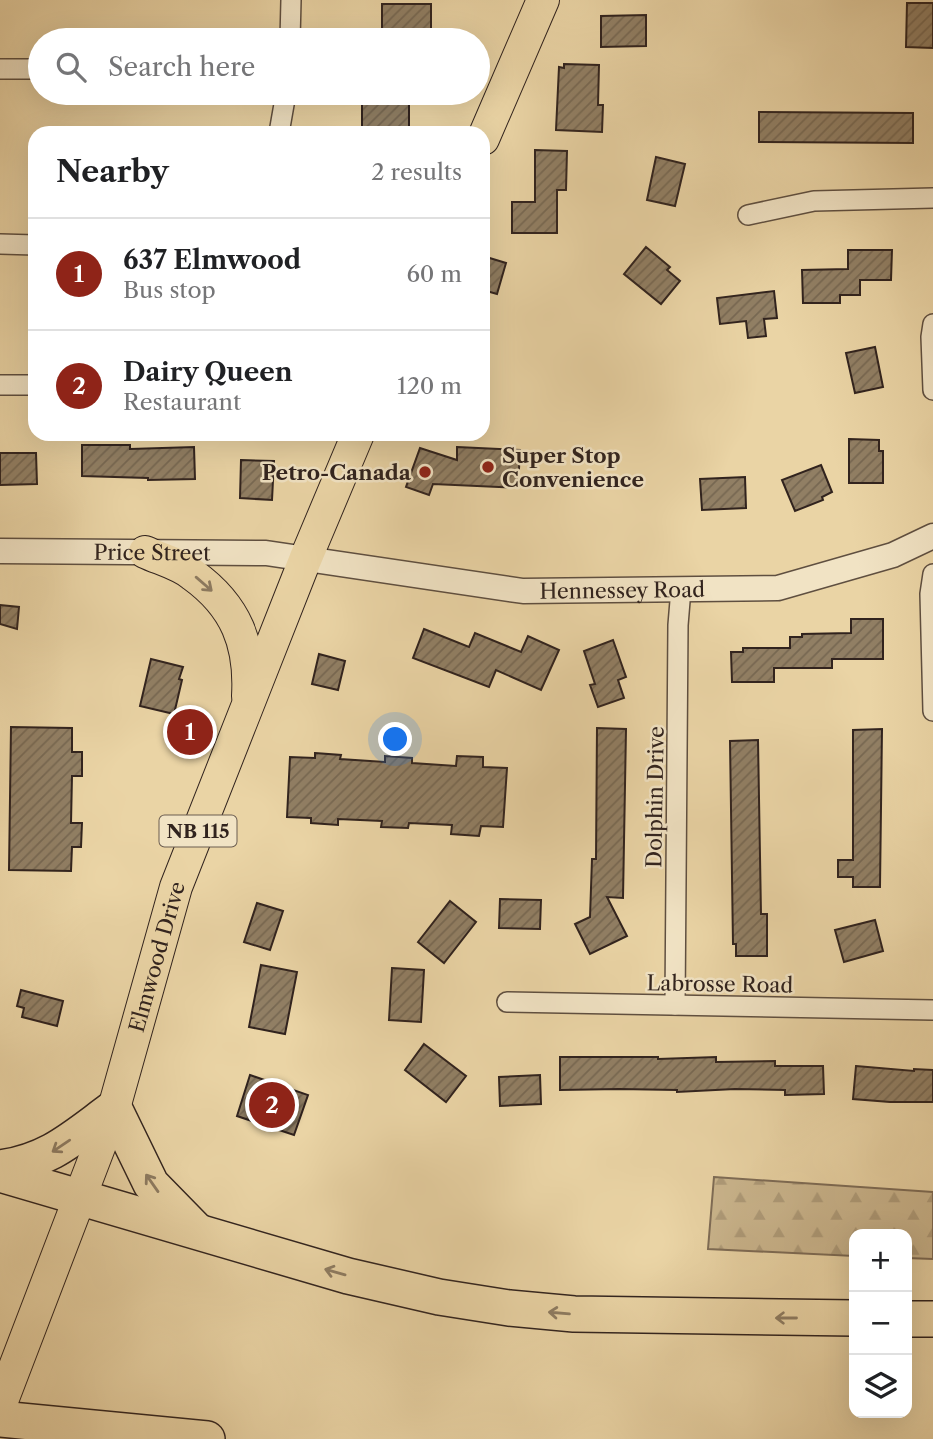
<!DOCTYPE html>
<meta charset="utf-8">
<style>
:root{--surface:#fff;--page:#f2f2f2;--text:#202124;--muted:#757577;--line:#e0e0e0;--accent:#8f2418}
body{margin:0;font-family:"Libre Caslon Text",serif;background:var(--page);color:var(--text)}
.controls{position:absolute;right:21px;bottom:21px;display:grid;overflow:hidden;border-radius:14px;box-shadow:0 7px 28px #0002}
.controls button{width:63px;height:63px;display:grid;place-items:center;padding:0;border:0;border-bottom:2px solid var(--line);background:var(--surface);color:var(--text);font:35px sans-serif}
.you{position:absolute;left:396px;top:740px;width:24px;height:24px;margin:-18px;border:5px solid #fff;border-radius:50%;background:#1a73e8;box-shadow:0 0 0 10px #1a73e833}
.badge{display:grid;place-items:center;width:46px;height:46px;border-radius:50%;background:var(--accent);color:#fff;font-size:23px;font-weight:700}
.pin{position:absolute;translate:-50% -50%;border:4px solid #fff;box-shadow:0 2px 7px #0006}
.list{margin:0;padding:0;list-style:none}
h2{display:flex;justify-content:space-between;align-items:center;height:91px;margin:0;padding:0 28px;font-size:30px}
h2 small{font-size:23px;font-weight:400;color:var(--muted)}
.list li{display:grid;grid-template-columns:46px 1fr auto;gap:21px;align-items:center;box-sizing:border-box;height:112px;padding:0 28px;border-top:2px solid var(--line)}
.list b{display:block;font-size:26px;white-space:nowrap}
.list p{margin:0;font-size:23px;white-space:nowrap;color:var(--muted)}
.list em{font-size:23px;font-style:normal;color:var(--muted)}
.icon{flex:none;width:38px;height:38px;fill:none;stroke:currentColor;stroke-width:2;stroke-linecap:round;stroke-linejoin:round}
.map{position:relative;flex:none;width:933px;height:1439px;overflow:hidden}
.search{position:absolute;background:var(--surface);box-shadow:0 7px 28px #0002;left:28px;top:28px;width:462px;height:77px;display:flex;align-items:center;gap:18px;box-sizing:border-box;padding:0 24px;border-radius:38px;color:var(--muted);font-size:26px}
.panel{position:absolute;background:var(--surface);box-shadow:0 7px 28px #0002;left:28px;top:126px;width:462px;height:315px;border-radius:21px}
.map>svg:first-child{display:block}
.forest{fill:url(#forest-firs);stroke:#7e6c56;stroke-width:2}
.building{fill:url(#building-hatch);stroke:#31231e;stroke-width:2}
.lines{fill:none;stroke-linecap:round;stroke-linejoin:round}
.minor-casing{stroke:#5f4f40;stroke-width:22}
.tertiary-casing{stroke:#5f4f40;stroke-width:27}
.primary-casing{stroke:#31231e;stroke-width:34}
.motorway-casing{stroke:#31231e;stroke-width:38}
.minor{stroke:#f1e3c4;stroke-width:19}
.tertiary{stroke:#f1e3c4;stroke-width:24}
.primary{stroke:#ead4a5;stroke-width:32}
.motorway{stroke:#ead4a5;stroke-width:35}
.oneway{stroke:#8e7c62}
.poi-dot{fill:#8f2418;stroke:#f1e3c4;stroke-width:2.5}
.labels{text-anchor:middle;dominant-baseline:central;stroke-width:5;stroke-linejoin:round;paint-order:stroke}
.shield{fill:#f1e3c4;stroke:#6b5d50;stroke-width:2}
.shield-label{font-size:19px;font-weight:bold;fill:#31231e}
.poi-label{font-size:21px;font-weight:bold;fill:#31231e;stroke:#f1e3c4;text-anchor:start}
.street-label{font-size:21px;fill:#31231e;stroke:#f1e3c4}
</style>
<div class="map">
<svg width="933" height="1439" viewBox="0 0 933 1439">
<defs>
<pattern id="forest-firs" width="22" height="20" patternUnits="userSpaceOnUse" patternTransform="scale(1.75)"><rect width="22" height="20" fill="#cbb68e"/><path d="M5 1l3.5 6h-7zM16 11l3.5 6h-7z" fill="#af9c7a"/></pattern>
<pattern id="building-hatch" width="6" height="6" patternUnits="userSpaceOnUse" patternTransform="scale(1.75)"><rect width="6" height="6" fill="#917f64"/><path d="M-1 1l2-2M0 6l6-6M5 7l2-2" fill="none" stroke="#776852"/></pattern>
</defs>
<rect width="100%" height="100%" fill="#ead4a5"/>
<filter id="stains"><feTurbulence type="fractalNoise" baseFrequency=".00286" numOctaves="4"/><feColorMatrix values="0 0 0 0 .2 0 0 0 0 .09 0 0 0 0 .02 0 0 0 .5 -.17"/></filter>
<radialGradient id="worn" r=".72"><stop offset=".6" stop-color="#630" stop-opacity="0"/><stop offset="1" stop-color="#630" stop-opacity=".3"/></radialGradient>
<path class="forest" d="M714,1177L933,1192V1259L907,1258V1234H854V1256L708,1249Z"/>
<g class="building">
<path d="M907,3H933V48L906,47Z"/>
<rect x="382" y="4" width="49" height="36"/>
<path d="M646,15V46L601,47V16Z"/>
<path d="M564,64L599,65L598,105H603L602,132L556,130L559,67L564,68Z"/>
<rect x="362" y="93" width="47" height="34"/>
<path d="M759,112L913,113V143L759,142Z"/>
<path d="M535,150L567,151L566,190H557V233H512V202H535Z"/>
<path d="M656,157L685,164L675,206L647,200Z"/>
<path d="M646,247L670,267L667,270L680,281L661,304L624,274Z"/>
<path d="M848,250H892L891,280H860V295H840V303H803L802,270L848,269Z"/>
<path d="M483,256L506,263L497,294L483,290Z"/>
<path d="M774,291L777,318L764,319L766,336L748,338L746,321L720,324L717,298Z"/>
<path d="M875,347L883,387L855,393L846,353Z"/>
<path d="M849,439L879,440V451H883V483H849Z"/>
<path d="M82,445H130V449L194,447L195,479L148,480V478L82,476Z"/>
<path d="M457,447L520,450L518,488L433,484L429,495L406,487L420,448L457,460Z"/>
<path d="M0,453H36L37,484L0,485Z"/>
<path d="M241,460L274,461L272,500L240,498Z"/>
<path d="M821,465L832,492L822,497L823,500L795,511L782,480Z"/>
<path d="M745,477L746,508L702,510L700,479Z"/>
<path d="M0,605L19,607L17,629L0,624Z"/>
<path d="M851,619H883V659H832V668H774V682H732L731,652H743V648H790V637H802V634L851,633Z"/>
<path d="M424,629L469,647L475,633L521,652L528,636L559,650L541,690L496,670L489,687L413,658Z"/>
<path d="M613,640L626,677L618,680L624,698L598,707L590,685L595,684L584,651Z"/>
<path d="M319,654L345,661L338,690L312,684Z"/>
<path d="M151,659L183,667L179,679L182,680L174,714L140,706Z"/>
<path d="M11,727L72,728V752H82V776H72L71,823H82L81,847H72L71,871L9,870Z"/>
<path d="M597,728L626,729L623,898L607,897L627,936L590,954L575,924L590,917L592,859H596Z"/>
<path d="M882,729L880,887H853V877H838V860H853V730Z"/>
<path d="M758,740L761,914H767V956H736V944H733L730,741Z"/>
<path d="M315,753L341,755L340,759L385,762V756L412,758V763L456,766L457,756L483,757V767L507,768L503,827L481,826L479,836L451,834L452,825L409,823L408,828L381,827L382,821L338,819V825L311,823V818L287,817L290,757L315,758Z"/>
<path d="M500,899L541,900L540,929L499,928Z"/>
<path d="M450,901L476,922L444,963L418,942Z"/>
<path d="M257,903L283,911L270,950L244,942Z"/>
<path d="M875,920L883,951L844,962L835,930Z"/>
<path d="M261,965L297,972L285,1034L249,1027Z"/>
<path d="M392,968L424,970L421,1022L389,1020Z"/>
<path d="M21,990L63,1001L57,1026L22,1017L24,1008L17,1006Z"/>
<path d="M424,1044L466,1076L446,1102L405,1070Z"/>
<path d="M560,1057H658V1059L716,1057V1062L775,1061V1066H823L824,1094L785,1095V1090L735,1089L677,1092V1090L619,1089L560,1090Z"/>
<path d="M856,1066L914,1071V1069L933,1070V1102H890L853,1099Z"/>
<path d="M250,1075L308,1095L294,1135L237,1116Z"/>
<path d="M540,1075L541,1104L500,1106L499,1077Z"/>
</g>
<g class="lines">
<g class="minor-casing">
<g id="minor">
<path d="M290,40L291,0"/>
<path d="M0,69H40"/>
<path d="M279,133L286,93"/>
<path d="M748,215L814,201L933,198"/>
<path d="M0,244L35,245"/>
<path d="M933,324L931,337L933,390"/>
<path d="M0,385H35"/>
<path d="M933,574L930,594L933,711"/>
<path d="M507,1002L933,1010"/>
<path d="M675,1005L678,625L681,589"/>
</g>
</g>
<g class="tertiary-casing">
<g id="tertiary">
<path id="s1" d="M0,551L266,553L523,591L778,588L893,555L933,536"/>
</g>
</g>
<g class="primary-casing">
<g id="primary">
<path d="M483,139L543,0"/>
<path d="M145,552C160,559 180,564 193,575C236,606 251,644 248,696"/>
<path id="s2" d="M0,1406L114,1108L176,887L305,560L358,434"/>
</g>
</g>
<g class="motorway-casing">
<g id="motorway">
<path d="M0,1168C50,1161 74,1137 114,1108L151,1184L196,1230"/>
<path d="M0,1174L348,1276L439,1297L509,1308L574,1314L854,1318"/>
<path d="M907,1319H933"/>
<path d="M0,1419L207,1439"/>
</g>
</g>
<use href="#minor" class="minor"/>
<use href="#tertiary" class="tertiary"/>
<use href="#primary" class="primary"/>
<use href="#motorway" class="motorway"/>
</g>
<defs><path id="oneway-shaft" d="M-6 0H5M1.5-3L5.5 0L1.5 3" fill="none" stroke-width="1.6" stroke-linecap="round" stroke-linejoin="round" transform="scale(1.75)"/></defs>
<g class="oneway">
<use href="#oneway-shaft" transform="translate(204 584) rotate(41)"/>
<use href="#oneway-shaft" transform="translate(61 1146) rotate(146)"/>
<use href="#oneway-shaft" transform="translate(152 1183) rotate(-125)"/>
<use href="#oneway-shaft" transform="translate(335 1272) rotate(-164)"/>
<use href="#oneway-shaft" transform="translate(559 1313) rotate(-175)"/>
<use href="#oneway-shaft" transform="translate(786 1318) rotate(-180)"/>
</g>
<g class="poi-dot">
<circle cx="488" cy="467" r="7"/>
<circle cx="425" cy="472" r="7"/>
</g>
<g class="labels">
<rect class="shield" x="159.5" y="815.5" width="77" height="31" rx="5"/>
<g class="shield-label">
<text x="198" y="831">NB 115</text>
</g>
<g class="poi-label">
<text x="502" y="455">Super Stop<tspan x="502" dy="24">Convenience</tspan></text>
<text x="411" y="472" text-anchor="end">Petro-Canada</text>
</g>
<g class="street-label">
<text stroke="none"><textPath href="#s1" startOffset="152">Price Street</textPath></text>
<text stroke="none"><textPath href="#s1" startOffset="625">Hennessey Road</textPath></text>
<text transform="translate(655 797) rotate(-89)">Dolphin Drive</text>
<text stroke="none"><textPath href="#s2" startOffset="476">Elmwood Drive</textPath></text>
<text transform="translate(720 984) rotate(1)">Labrosse Road</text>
</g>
</g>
<rect width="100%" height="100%" filter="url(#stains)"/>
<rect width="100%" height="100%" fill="url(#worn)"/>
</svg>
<div class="controls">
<button>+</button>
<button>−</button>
<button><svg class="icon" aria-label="layers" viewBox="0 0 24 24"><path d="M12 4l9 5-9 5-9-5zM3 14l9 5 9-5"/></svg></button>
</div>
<div class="you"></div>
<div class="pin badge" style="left:190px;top:732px">1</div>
<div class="pin badge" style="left:272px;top:1105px">2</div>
<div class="search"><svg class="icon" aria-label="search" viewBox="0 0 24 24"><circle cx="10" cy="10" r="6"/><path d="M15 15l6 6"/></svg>Search here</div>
<section class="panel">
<h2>Nearby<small>2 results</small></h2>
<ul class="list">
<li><span class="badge">1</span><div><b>637 Elmwood</b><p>Bus stop</p></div><em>60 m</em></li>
<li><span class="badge">2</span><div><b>Dairy Queen</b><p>Restaurant</p></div><em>120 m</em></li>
</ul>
</section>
</div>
